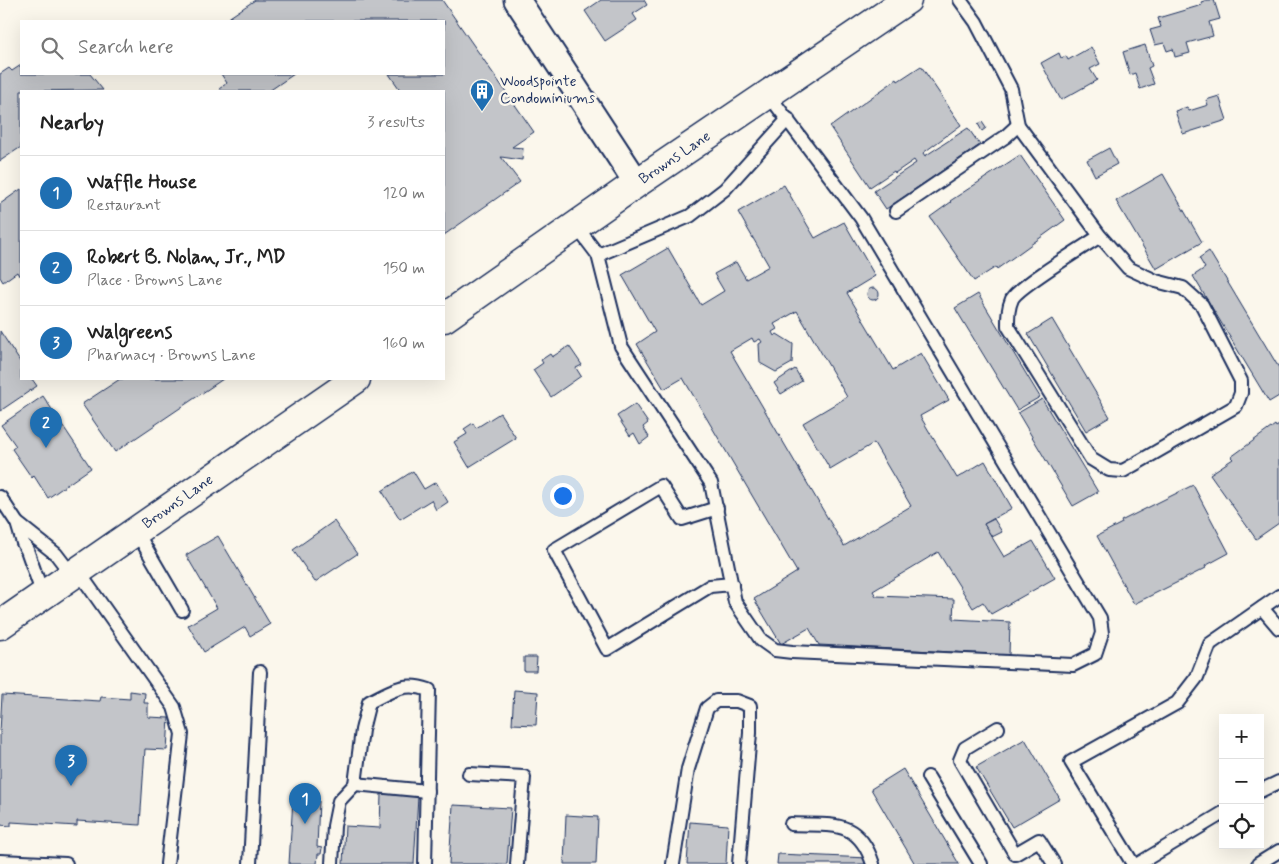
<!DOCTYPE html>
<meta charset="utf-8">
<style>
:root{--surface:#fff;--page:#f2f2f2;--text:#222;--muted:#767676;--line:#e0e0e0;--accent:#1f6fb2}
body{margin:0;font-family:Mynerve,sans-serif;background:var(--page);color:var(--text)}
.controls{position:absolute;right:15px;bottom:15px;display:grid;overflow:hidden;border-radius:0px;box-shadow:0 5px 20px #0002}
.controls button{width:45px;height:45px;display:grid;place-items:center;padding:0;border:0;border-bottom:1px solid var(--line);background:var(--surface);color:var(--text);font:25px sans-serif}
.you{position:absolute;left:562px;top:495px;width:18px;height:18px;margin:-12px;border:4px solid #fff;border-radius:50%;background:#1a73e8;box-shadow:0 0 0 8px #1a73e833}
.badge{display:grid;place-items:center;width:32px;height:32px;border-radius:50%;background:var(--accent);color:#fff;font-size:16px;font-weight:700}
.pin{position:absolute;translate:-50% -41px;filter:drop-shadow(0 1px 2px #0008)}
.pin::after{content:'';position:absolute;top:26px;width:18px;height:15px;background:inherit;clip-path:polygon(0 0,100% 0,50% 100%)}
.list{margin:0;padding:0;list-style:none}
h2{display:flex;justify-content:space-between;align-items:center;height:65px;margin:0;padding:0 20px;font-size:21px}
h2 small{font-size:16px;font-weight:400;color:var(--muted)}
.list li{display:grid;grid-template-columns:32px 1fr auto;gap:15px;align-items:center;box-sizing:border-box;height:75px;padding:0 20px;border-top:1px solid var(--line)}
.list b{display:block;font-size:19px;white-space:nowrap}
.list p{margin:0;font-size:16px;white-space:nowrap;color:var(--muted)}
.list em{font-size:16px;font-style:normal;color:var(--muted)}
.icon{flex:none;width:28px;height:28px;fill:none;stroke:currentColor;stroke-width:2;stroke-linecap:round;stroke-linejoin:round}
.map{position:relative;flex:none;width:1279px;height:864px;overflow:hidden}
.search{position:absolute;background:var(--surface);box-shadow:0 5px 20px #0002;left:20px;top:20px;width:425px;height:55px;display:flex;align-items:center;gap:12px;box-sizing:border-box;padding:0 18px;border-radius:0px;color:var(--muted);font-size:19px}
.panel{position:absolute;background:var(--surface);box-shadow:0 5px 20px #0002;left:20px;top:90px;width:425px;height:290px;border-radius:0px}
.map>svg:first-child{display:block}
.building{fill:#c3c5c9;stroke:#1b2f5e;fill-rule:evenodd}
.lines{fill:none;stroke-linecap:round;stroke-linejoin:round}
.lane-casing{stroke:#1b2f5e;stroke-width:16}
.street-casing{stroke:#1b2f5e;stroke-width:29}
.secondary-casing{stroke:#1b2f5e;stroke-width:31}
.lane{stroke:#fbf7ec;stroke-width:12}
.street{stroke:#fbf7ec;stroke-width:25}
.secondary{stroke:#fbf7ec;stroke-width:28}
.labels{text-anchor:middle;dominant-baseline:central;stroke-width:5;stroke-linejoin:round;paint-order:stroke}
.poi-label{font-size:15px;fill:#1b2f5e;stroke:#fbf7ec;text-anchor:start}
.street-label{font-size:15px;fill:#1b2f5e;stroke:#fbf7ec}
</style>
<div class="map">
<svg width="1279" height="864" viewBox="0 0 1279 864">
<rect width="100%" height="100%" fill="#fbf7ec"/>
<filter id="ink" filterUnits="userSpaceOnUse"><feTurbulence type="fractalNoise" baseFrequency=".02" numOctaves="2"/><feDisplacementMap in="SourceGraphic" scale="10" xChannelSelector="R" yChannelSelector="G"/><feConvolveMatrix kernelMatrix="1 2 1 2 8 2 1 2 1" color-interpolation-filters="sRGB"/></filter>
<g filter="url(#ink)">
<g class="building">
<path d="M255,0H442L534,132L512,147L523,148L522,160L501,157L520,182L444,235V91H401L389,74H444V21H224Z"/>
<path d="M601,0H644L647,5L633,14L637,20L605,41L585,11Z"/>
<path d="M1207,0H1214L1220,19L1209,22L1213,36L1187,43L1190,53L1175,57L1173,49L1167,51L1164,43L1155,45L1150,30L1161,27L1158,18L1202,5L1201,2Z"/>
<path d="M1145,45L1152,66L1148,68L1154,84L1140,89L1135,73L1130,75L1123,52Z"/>
<path d="M1091,47L1100,64L1090,69L1097,80L1061,100L1041,63L1059,53L1061,58L1066,56L1068,60Z"/>
<path d="M21,65V74H90L103,90L21,91V147L0,161V74L9,68L12,71Z"/>
<path d="M921,66L961,125L923,153L925,156L968,128L980,145L886,209L874,191L916,163L914,160L895,173L894,171L870,187L830,127L897,79L898,81Z"/>
<path d="M221,74H294L269,91H221L219,89L227,83Z"/>
<path d="M1219,96L1227,120L1183,134L1175,111L1187,107L1189,111L1208,105L1206,100Z"/>
<path d="M982,122L986,128L982,131L978,124Z"/>
<path d="M1109,148L1117,164L1095,176L1087,160Z"/>
<path d="M1020,155L1065,220L997,269L996,267L974,281L930,217L951,202L950,201Z"/>
<path d="M1163,174L1202,242L1156,269L1116,201Z"/>
<path d="M784,185L815,238L844,222L875,276L847,293L893,370L921,353L949,400L920,416L957,478L985,461L1012,508L984,524L1004,557L1033,541L1055,578L991,614L983,602L973,608L938,552L873,591L876,596L954,599L953,619L1010,622L1009,655L819,645L809,628L781,644L754,599L797,572L683,378L664,389L637,344L655,332L622,275L668,248L701,305L724,291L714,274L736,262L746,279L769,266L738,212ZM797,311L847,397L803,423L830,469L874,443L911,506L844,546L730,351L752,338L754,342L760,339L762,342L759,344L760,363L776,372L792,363L793,344L777,334L774,336L772,332L777,329L774,324Z"/>
<path d="M21,189V274L19,276L17,272L3,282L0,277V204Z"/>
<path d="M1209,251L1279,368V396L1269,402L1193,276L1205,268L1199,258Z"/>
<circle cx="873" cy="294" r="6"/>
<path d="M978,294L1040,397L1017,410L955,308Z"/>
<path d="M1052,319L1110,417L1086,431L1028,334Z"/>
<path d="M0,331L21,363V379H32L37,386L0,411Z"/>
<path d="M569,346L582,365L576,368L581,376L551,397L533,370L543,363L541,360L550,354L552,357Z"/>
<path d="M795,369L802,381L781,394L774,383Z"/>
<path d="M120,379H223L115,452L82,404Z"/>
<path d="M43,396L91,468L48,498L34,476L32,478L12,449L16,446L1,425Z"/>
<path d="M1042,399L1098,492L1073,506L1018,413Z"/>
<path d="M635,404L648,423L643,427L649,437L640,444L634,433L630,436L617,416Z"/>
<path d="M500,413L516,438L469,467L454,442L467,434L464,429L473,423L476,428Z"/>
<path d="M1275,425L1276,427L1279,425V523L1256,539L1210,474L1233,459L1231,457Z"/>
<path d="M413,471L424,489L436,482L448,502L436,510L431,500L400,519L382,491Z"/>
<path d="M1193,485L1229,553L1205,566L1206,568L1134,604L1097,536L1122,523L1121,521Z"/>
<path d="M565,493L569,499L560,506L556,499Z"/>
<path d="M994,519L1002,532L992,537L984,524Z"/>
<path d="M334,521L357,554L315,582L293,550Z"/>
<path d="M218,536L270,624L250,636L245,627L204,652L188,625L217,608L186,555Z"/>
<path d="M524,657H537L536,671H524Z"/>
<path d="M514,690L538,692L536,725L512,724Z"/>
<path d="M130,691L145,693L144,703H148V717L169,718L167,750L145,749L140,825L77,821V826L11,822V826L0,825V732L2,695L100,701L101,697L130,699Z"/>
<path d="M1025,739L1060,799L1012,827L976,767Z"/>
<path d="M903,769L959,864H915L871,789Z"/>
<path d="M301,792L309,793V801H319L317,847L322,848L321,854H318L317,864H289L293,799H300Z"/>
<path d="M381,794L418,796L414,864H343L345,826L380,828Z"/>
<path d="M453,805L511,808L507,864H449Z"/>
<path d="M566,815L598,817L596,864H564Z"/>
<path d="M690,822L728,825L726,864H687Z"/>
<path d="M778,854L868,858V864H777Z"/>
</g>
<g class="lines">
<g class="lane-casing">
<g id="lane">
<path d="M960,0L976,22L1011,89L1018,125L1100,236L1128,268L1156,281L1183,288L1202,305L1241,381V393L1236,406L1123,471L1109,470L1091,459L1008,326C1008,316 1008,308 1012,299C1018,287 1085,246 1100,236"/>
<path d="M896,211L1005,137L1018,125"/>
<path d="M576,226L598,255L621,346L711,483L735,602L761,640L775,650L792,652L1073,665L1095,654L1102,633L1100,618L861,218L768,94"/>
<path d="M598,255L690,216L725,189L788,119"/>
<path d="M0,497L17,523L23,543L27,550L43,595"/>
<path d="M717,508L682,519L661,486L554,550L607,649L710,586L732,584"/>
<path d="M17,523L56,554L72,575"/>
<path d="M136,531L182,610"/>
<path d="M78,571L174,707L182,734L167,864"/>
<path d="M1262,608L1279,628"/>
<path d="M998,728L965,748L960,760L1015,854L1039,840L1054,864"/>
<path d="M469,774L524,777L517,864"/>
<path d="M928,777L981,864"/>
<path d="M355,784L427,791"/>
<path d="M1260,791L1279,782"/>
<path d="M791,824C832,826 858,818 873,864"/>
<path d="M0,861L66,864"/>
<path d="M250,864L260,672"/>
<path d="M332,864L334,826L339,801L355,784L362,730L369,702C391,691 404,681 429,690L425,864"/>
<path d="M673,864L688,769L707,708L716,701H737L750,706V733L739,864"/>
<path d="M1133,864L1071,762L1177,703L1197,677L1210,644L1279,596"/>
<path d="M1138,864L1223,813"/>
<path d="M1258,864L1279,851"/>
</g>
</g>
<g class="street-casing">
<path id="street" d="M517,0L637,183"/>
</g>
<g class="secondary-casing">
<g id="secondary">
<path d="M444,318L637,183L907,0"/>
<path d="M0,625L356,379"/>
</g>
</g>
<use href="#lane" class="lane"/>
<use href="#street" class="street"/>
<use href="#secondary" class="secondary"/>
</g>
</g>
<defs>
<g id="building-pin" transform="scale(1.25)"><path d="M0 17L-7.5 6A9.5 9.5 0 1 1 7.5 6Z" fill="#1f6fb2" stroke="#fbf7ec"/><path d="M-4-6H4V6H1V3H-1V6H-4ZM-2.5-4.3h1.7v1.8h-1.7ZM.8-4.3h1.7v1.8H.8ZM-2.5-1h1.7V.8h-1.7ZM.8-1h1.7V.8H.8Z" fill="#fff"/></g>
</defs>
<g fill-rule="evenodd">
<use href="#building-pin" x="482" y="91"/>
</g>
<g class="labels">
<g class="poi-label">
<text x="500" y="82">Woodspointe<tspan x="500" dy="17">Condominiums</tspan></text>
</g>
<g class="street-label">
<text transform="translate(675 158) rotate(-34)">Browns Lane</text>
<text transform="translate(178 502) rotate(-35)">Browns Lane</text>
</g>
</g>
</svg>
<div class="controls">
<button>+</button>
<button>−</button>
<button><svg class="icon" aria-label="locate" viewBox="0 0 24 24"><circle cx="12" cy="12" r="6"/><path d="M12 2v4M12 18v4M2 12h4M18 12h4"/></svg></button>
</div>
<div class="you"></div>
<div class="pin badge" style="left:305px;top:824px">1</div>
<div class="pin badge" style="left:46px;top:448px">2</div>
<div class="pin badge" style="left:71px;top:786px">3</div>
<div class="search"><svg class="icon" aria-label="search" viewBox="0 0 24 24"><circle cx="10" cy="10" r="6"/><path d="M15 15l6 6"/></svg>Search here</div>
<section class="panel">
<h2>Nearby<small>3 results</small></h2>
<ul class="list">
<li><span class="badge">1</span><div><b>Waffle House</b><p>Restaurant</p></div><em>120 m</em></li>
<li><span class="badge">2</span><div><b>Robert B. Nolan, Jr., MD</b><p>Place · Browns Lane</p></div><em>150 m</em></li>
<li><span class="badge">3</span><div><b>Walgreens</b><p>Pharmacy · Browns Lane</p></div><em>160 m</em></li>
</ul>
</section>
</div>
